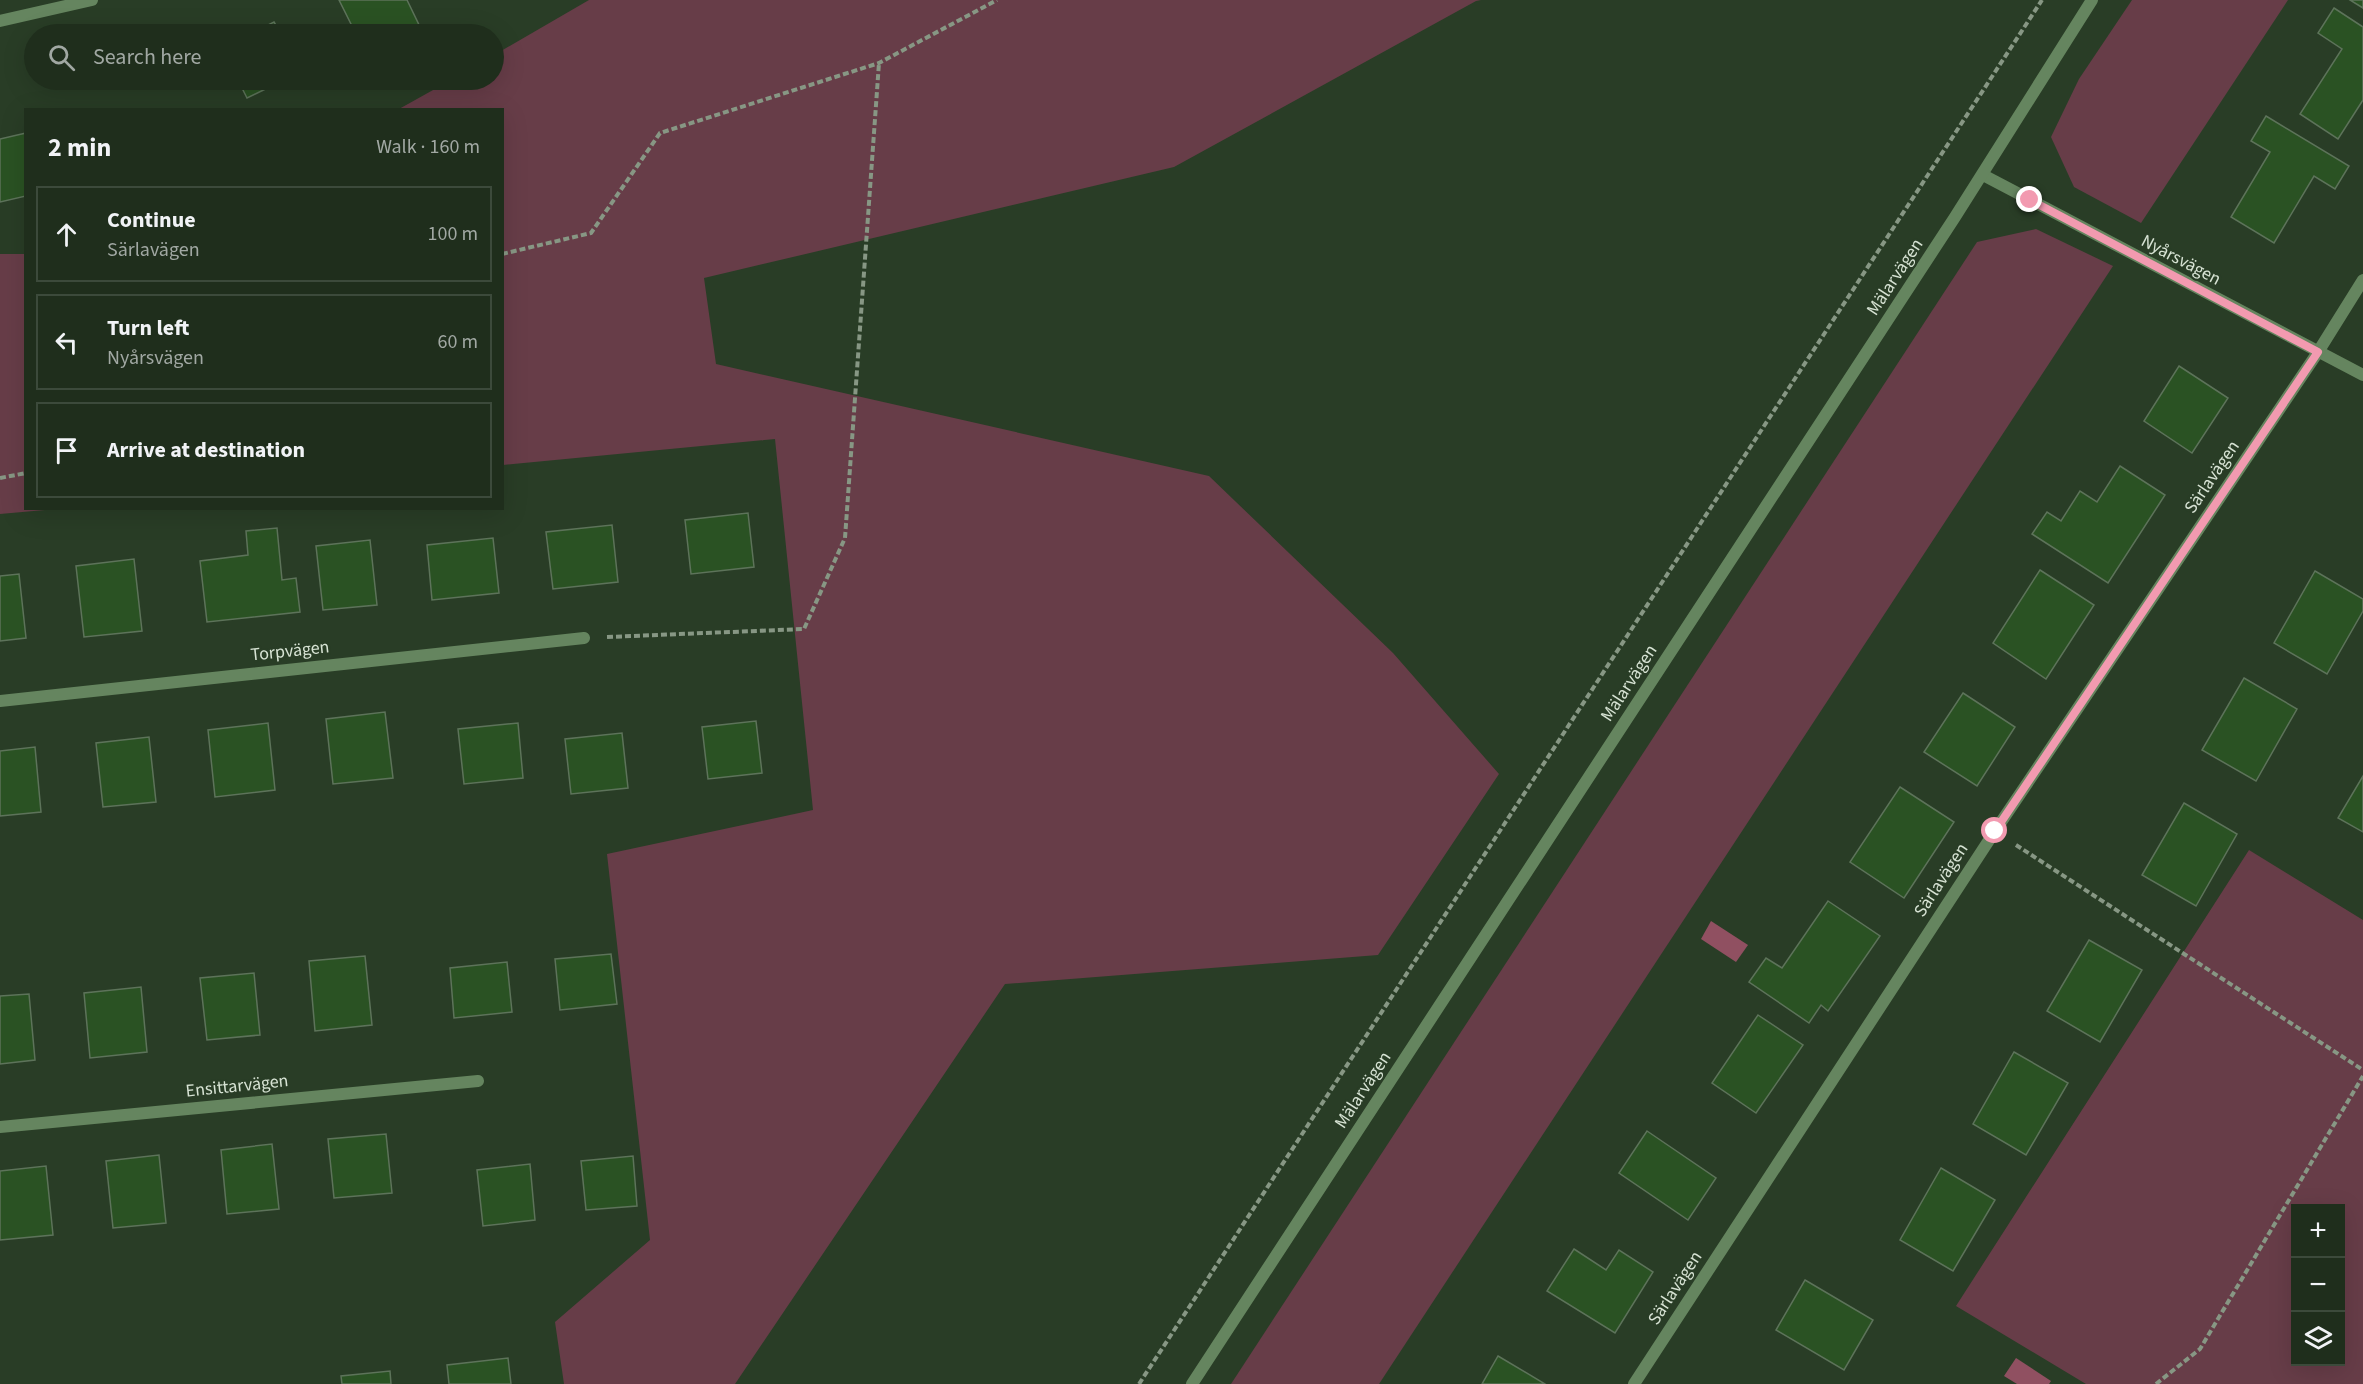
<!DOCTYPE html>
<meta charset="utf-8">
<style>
:root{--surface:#1f2e1c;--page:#2c3a29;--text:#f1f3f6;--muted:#a1a8a3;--line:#3c4a3b}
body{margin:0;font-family:"Source Sans 3",sans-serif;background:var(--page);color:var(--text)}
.controls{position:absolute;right:18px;bottom:18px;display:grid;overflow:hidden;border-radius:0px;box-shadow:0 6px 24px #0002}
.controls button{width:54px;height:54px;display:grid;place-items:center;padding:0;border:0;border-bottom:2px solid var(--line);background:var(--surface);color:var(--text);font:30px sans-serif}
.stop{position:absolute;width:18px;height:18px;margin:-14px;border:4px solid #f29ab0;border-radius:50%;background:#fff}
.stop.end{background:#f29ab0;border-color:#fff;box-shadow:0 2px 6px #0008}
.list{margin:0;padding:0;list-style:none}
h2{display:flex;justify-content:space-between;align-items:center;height:78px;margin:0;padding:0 24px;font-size:26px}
h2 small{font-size:20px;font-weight:400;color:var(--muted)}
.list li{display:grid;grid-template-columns:39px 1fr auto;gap:18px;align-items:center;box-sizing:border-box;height:96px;margin:0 12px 12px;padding:0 12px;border:2px solid var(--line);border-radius:0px}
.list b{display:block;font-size:22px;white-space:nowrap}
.list p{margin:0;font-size:20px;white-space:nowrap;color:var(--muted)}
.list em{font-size:20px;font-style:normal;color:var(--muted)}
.icon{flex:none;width:33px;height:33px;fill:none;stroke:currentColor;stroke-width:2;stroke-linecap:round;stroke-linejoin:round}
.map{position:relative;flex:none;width:2363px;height:1384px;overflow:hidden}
.search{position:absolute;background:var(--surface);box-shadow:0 6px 24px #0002;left:24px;top:24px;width:480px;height:66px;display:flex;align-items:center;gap:15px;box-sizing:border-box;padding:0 21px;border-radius:33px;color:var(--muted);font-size:22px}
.panel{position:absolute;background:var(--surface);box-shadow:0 6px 24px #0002;left:24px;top:108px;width:480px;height:402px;border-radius:0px}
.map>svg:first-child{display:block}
.green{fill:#673d48;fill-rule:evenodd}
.water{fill:#905061}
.building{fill:#2a5223;stroke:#5d735a;stroke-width:1.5}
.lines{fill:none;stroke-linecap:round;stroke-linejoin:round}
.path{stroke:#879784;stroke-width:4;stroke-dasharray:6 3;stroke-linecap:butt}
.minor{stroke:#65855f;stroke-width:12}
.tertiary{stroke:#65855f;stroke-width:12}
.route{stroke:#f29ab0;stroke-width:8}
.labels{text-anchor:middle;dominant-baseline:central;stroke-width:4.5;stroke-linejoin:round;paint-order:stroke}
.street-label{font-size:18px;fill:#d7e3d4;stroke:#293d26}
</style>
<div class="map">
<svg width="2363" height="1384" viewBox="0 0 2363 1384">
<rect width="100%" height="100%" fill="#293d26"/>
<g class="green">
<path d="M589,0H1481L1476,1L1174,167L704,278L716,364L1209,476L1393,653L1499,774L1378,955L1005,984L735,1384H564L555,1322L650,1240L607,854L813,810L775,439L503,465L502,110L399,109L451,80H494V55Z"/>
<path d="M2132,0H2288L2141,223L2074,187L2051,137L2079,79Z"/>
<path d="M2036,229L2113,266L1379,1384H1231L1977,242Z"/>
<path d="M0,254H25L26,508L56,509L0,514Z"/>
<path d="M2249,850L2363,920V1384H2086L1956,1306ZM2296,1208H2340V1362H2296Z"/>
</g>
<g class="water">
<path d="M1711,921L1748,945L1736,962L1701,939Z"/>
<path d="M2016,1358L2051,1381L2049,1384H2017L2004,1376Z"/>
</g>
<g class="building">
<path d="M339,0H407L421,29L410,34H356Z"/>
<path d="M2350,0H2363V8Z"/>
<path d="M2334,8L2363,27V100L2338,139L2300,114L2342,49L2318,33Z"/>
<path d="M274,22L281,34H250Z"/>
<path d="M238,80H284L247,98Z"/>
<path d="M2266,116L2349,166L2335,189L2314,176L2274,243L2231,217L2270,152L2251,141Z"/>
<path d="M26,133V196L0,202V139Z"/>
<path d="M2179,366L2228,398L2192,453L2144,421Z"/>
<path d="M2120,466L2165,495L2108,583L2032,534L2047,512L2061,521L2080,491L2097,502Z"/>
<path d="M748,513L754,567L691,574L685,520Z"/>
<path d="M612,525L618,582L553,589L546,532Z"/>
<path d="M277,528L282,580L296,578L300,612L207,622L200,561L248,555L246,531Z"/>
<path d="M493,538L499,593L432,600L427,545Z"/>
<path d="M370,540L377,605L323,610L316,546Z"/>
<path d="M134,559L142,631L84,637L76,566Z"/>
<path d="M2040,570L2094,605L2046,679L1993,643Z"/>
<path d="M2315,571L2363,599V611L2327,674L2274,643Z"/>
<path d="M19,574L26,638L0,641V576Z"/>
<path d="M2244,678L2297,709L2256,781L2202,750Z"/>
<path d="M1963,693L2015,727L1977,786L1924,752Z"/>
<path d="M385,712L393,778L333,784L326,719Z"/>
<path d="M756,721L762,773L708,779L702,727Z"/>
<path d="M268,723L275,790L215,797L208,730Z"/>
<path d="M518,723L523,778L464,784L458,729Z"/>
<path d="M622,733L628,788L571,794L565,739Z"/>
<path d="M149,737L156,802L103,807L96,743Z"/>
<path d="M35,747L41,812L0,816V751Z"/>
<path d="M2363,776V832L2338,818Z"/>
<path d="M1900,787L1954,822L1904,898L1850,862Z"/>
<path d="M2184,803L2237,834L2196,906L2142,875Z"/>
<path d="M1828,901L1880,936L1828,1011L1821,1005L1809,1023L1749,982L1766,958L1782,968Z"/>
<path d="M2089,940L2142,970L2100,1042L2047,1011Z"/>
<path d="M611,954L617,1004L560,1010L555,959Z"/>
<path d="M365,956L372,1025L315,1031L309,961Z"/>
<path d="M507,962L512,1012L454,1018L450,968Z"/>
<path d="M254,973L260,1035L207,1040L200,978Z"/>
<path d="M141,987L147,1052L90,1058L84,993Z"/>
<path d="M29,994L35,1060L0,1064V996Z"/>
<path d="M1758,1015L1803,1045L1756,1113L1712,1083Z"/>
<path d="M2014,1052L2068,1083L2026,1155L1973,1124Z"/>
<path d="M1647,1131L1716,1178L1688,1220L1619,1173Z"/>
<path d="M386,1134L392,1193L334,1198L328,1139Z"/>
<path d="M272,1144L279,1209L227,1214L221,1150Z"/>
<path d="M159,1155L166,1223L113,1228L106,1161Z"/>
<path d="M633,1156L637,1206L586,1210L581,1161Z"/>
<path d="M530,1164L535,1220L483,1226L477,1170Z"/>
<path d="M46,1166L53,1235L0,1240V1171Z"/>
<path d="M1941,1168L1995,1200L1953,1271L1900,1240Z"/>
<path d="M1574,1249L1606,1270L1619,1250L1653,1272L1615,1333L1547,1291Z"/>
<path d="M1805,1280L1873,1320L1844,1370L1776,1330Z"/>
<path d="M1498,1356L1545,1384H1482Z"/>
<path d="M508,1358L511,1384H449L447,1365Z"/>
<path d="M390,1371L391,1384H342L341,1376Z"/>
</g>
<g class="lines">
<g class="path">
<path d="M502,254L591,233L660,133L879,63L997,0"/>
<path d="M0,478L26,473"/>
<path d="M607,637L804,629L845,538L879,63"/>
<path d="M2016,845L2363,1070"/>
<path d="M1139,1384L2042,0"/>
<path d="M2156,1384L2200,1349L2363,1076"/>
</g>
<g class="minor">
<path d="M0,21L92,0"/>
<path d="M1983,175L2363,375"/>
<path d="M0,701L584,638"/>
<path d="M0,1127L478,1081"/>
<path d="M1634,1384L1995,831L2318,352L2363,280"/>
</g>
<path class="tertiary" d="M1192,1384L1955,217L2092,0"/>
</g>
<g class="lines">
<path class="route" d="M1995,831L2318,352L2030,200"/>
</g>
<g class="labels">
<g class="street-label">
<text transform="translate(2181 260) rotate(28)">Nyårsvägen</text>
<text transform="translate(1895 277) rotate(-57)">Mälarvägen</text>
<text transform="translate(2212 477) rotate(-56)">Särlavägen</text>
<text transform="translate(290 651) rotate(-6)">Torpvägen</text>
<text transform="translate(1629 683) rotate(-57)">Mälarvägen</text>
<text transform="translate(1941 880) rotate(-57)">Särlavägen</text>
<text transform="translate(237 1086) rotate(-6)">Ensittarvägen</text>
<text transform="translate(1363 1090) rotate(-57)">Mälarvägen</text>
<text transform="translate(1675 1288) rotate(-57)">Särlavägen</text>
</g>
</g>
</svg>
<div class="controls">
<button>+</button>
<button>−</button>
<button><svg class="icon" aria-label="layers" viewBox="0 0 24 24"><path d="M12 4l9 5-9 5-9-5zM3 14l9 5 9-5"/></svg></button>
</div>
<div class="stop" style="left:1995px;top:831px"></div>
<div class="stop end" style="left:2030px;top:200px"></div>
<div class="search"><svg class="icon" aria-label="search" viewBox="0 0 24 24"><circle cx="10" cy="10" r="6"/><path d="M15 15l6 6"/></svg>Search here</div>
<section class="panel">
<h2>2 min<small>Walk · 160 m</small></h2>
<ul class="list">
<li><svg class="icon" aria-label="ahead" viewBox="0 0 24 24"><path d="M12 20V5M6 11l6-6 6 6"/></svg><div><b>Continue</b><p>Särlavägen</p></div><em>100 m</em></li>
<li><svg class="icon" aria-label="left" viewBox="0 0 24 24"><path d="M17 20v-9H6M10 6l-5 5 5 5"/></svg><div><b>Turn left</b><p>Nyårsvägen</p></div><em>60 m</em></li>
<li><svg class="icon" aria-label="arrive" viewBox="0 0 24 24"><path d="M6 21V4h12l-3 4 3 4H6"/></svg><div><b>Arrive at destination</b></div></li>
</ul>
</section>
</div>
